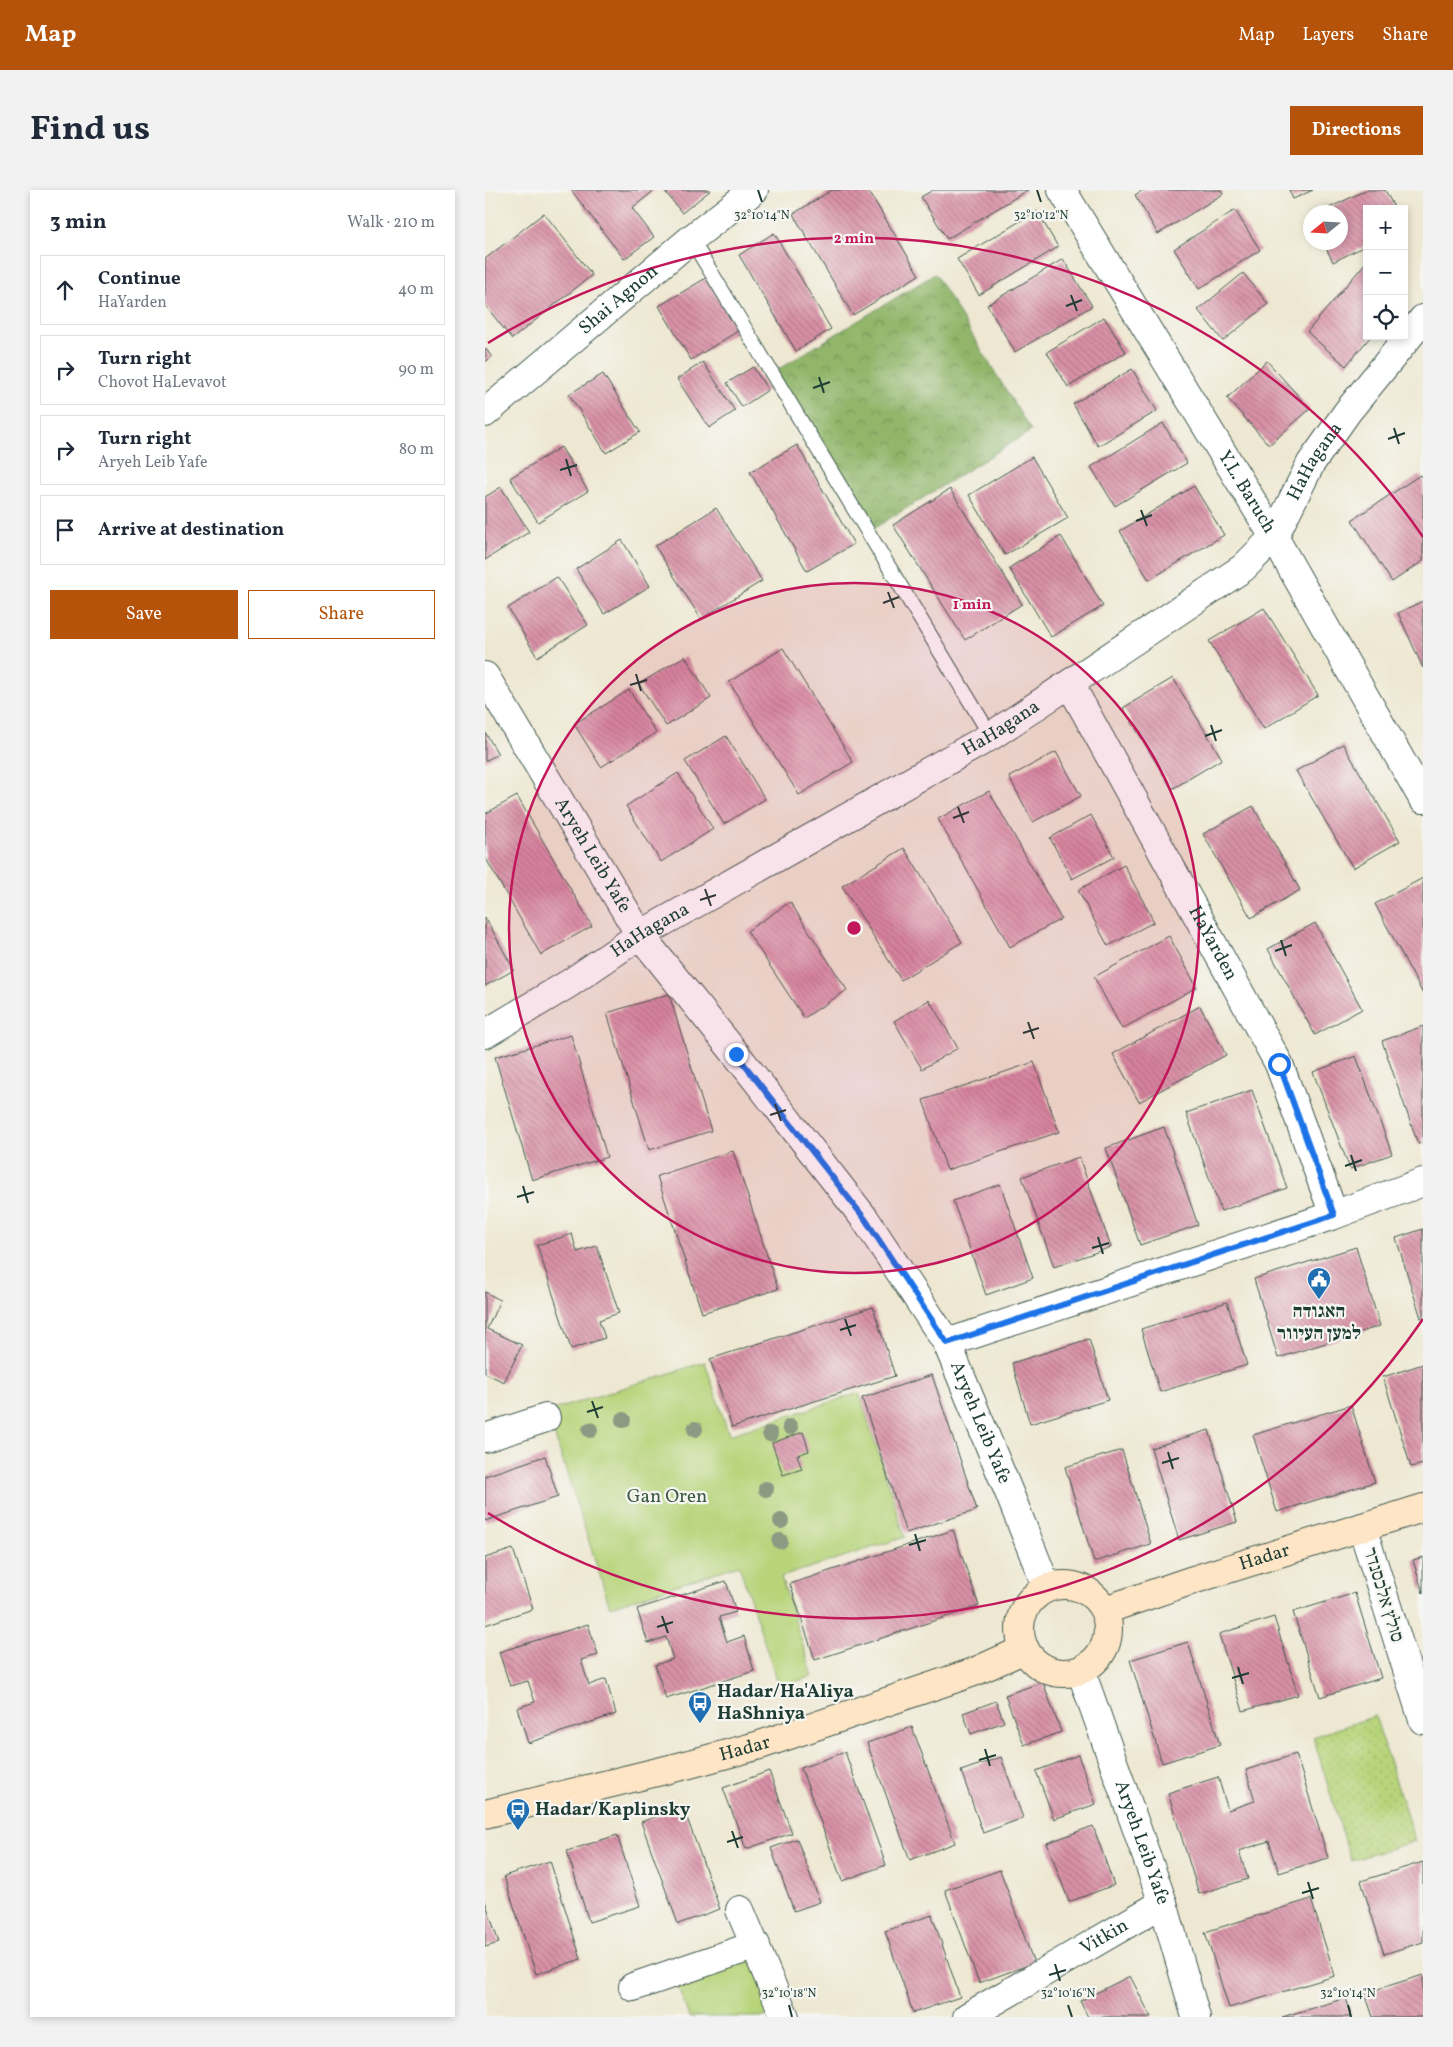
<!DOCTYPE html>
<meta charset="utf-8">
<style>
:root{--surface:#fff;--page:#f2f2f3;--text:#1f2937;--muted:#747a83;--line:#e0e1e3;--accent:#b45309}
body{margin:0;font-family:Vollkorn,"Frank Ruhl Libre",serif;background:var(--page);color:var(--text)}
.controls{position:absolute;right:15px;top:15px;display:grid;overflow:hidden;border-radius:0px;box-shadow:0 2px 8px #0003}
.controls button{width:45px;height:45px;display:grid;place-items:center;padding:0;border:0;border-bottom:1px solid var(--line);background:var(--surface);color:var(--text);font:25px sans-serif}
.compass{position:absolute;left:818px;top:15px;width:45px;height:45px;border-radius:50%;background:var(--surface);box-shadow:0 2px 8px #0003;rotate:252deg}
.stop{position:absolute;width:15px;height:15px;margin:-11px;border:4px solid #1a73e8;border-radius:50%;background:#fff}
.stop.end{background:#1a73e8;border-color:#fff;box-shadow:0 1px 5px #0008}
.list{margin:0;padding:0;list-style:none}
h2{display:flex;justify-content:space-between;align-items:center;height:65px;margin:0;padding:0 20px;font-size:21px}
h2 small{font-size:16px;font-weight:400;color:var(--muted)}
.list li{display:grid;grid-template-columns:32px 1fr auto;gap:15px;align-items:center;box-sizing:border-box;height:70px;margin:0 10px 10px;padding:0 10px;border:1px solid var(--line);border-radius:0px}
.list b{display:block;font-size:19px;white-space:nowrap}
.list p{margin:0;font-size:16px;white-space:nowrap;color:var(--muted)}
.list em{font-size:16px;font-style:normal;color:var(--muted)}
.actions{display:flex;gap:10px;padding:15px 20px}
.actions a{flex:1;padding:11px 0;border:1px solid var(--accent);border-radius:0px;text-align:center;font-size:18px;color:var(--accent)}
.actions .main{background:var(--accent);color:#fff}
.icon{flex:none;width:28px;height:28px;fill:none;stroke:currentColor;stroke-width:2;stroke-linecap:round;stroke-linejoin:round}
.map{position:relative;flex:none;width:938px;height:1827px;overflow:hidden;border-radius:0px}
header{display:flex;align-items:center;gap:30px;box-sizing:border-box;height:70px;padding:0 25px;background:var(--accent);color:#fff}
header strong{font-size:24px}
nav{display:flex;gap:28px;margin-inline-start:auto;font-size:18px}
.intro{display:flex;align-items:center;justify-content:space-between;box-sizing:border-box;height:120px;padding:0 30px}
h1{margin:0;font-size:35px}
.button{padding:12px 22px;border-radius:0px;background:var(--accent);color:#fff;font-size:18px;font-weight:700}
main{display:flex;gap:30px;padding:0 30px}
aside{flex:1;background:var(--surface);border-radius:0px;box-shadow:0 2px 8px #0003}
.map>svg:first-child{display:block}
.grass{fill:url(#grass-dots);stroke:#6b8857}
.forest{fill:url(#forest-crowns);stroke:#587a4f}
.green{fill:#b7d47a;stroke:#6b8857}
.building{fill:url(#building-back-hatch)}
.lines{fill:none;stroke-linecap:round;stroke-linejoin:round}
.lane-casing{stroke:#3e574c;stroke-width:16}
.street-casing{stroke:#3e574c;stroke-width:30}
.secondary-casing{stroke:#3e574c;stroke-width:30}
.lane{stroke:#fff;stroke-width:14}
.street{stroke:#fff;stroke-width:28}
.secondary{stroke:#fde5c5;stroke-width:28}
.tree{fill:#8d9a83}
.route{stroke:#1a73e8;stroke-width:6}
.ticks{fill:none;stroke:#1f3d34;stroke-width:2}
.ring{fill:none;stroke:#c2185b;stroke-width:2.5}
.labels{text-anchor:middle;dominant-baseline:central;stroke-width:4.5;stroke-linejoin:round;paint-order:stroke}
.street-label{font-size:19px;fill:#1f3d34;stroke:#f6f6f2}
.poi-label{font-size:19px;font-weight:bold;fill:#1f3d34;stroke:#f6f6f2;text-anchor:start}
.park-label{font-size:19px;fill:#3d5b42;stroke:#f6f6f2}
.ticks-label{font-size:12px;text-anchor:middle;fill:#1f3d34;stroke:#f6f6f2;stroke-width:4.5;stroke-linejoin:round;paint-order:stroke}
.centre{fill:#c2185b;stroke:#f6f6f2;stroke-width:2.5}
.ring-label{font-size:15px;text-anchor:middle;font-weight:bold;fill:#c2185b;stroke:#f6f6f2;stroke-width:4.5;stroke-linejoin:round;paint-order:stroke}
</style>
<header>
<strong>Map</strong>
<nav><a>Map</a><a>Layers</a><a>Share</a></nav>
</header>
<div class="intro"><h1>Find us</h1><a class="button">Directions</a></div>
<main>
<aside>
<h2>3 min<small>Walk · 210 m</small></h2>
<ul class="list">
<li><svg class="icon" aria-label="ahead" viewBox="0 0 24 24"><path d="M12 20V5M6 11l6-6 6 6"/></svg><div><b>Continue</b><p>HaYarden</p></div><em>40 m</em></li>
<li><svg class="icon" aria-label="right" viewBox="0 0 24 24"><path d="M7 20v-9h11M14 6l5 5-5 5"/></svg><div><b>Turn right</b><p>Chovot HaLevavot</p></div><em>90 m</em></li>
<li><svg class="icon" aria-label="right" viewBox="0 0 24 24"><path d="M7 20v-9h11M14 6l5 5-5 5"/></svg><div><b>Turn right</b><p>Aryeh Leib Yafe</p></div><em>80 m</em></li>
<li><svg class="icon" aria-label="arrive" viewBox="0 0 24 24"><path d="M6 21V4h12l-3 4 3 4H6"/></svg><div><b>Arrive at destination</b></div></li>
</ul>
<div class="actions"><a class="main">Save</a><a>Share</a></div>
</aside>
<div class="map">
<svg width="938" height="1827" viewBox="0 0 938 1827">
<defs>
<pattern id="grass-dots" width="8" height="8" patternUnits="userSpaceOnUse" patternTransform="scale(1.25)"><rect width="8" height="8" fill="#b7d47a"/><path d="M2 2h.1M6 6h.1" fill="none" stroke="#9db76a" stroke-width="1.8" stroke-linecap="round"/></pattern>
<pattern id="forest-crowns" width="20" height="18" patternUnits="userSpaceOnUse" patternTransform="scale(1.25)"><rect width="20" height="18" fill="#91b66a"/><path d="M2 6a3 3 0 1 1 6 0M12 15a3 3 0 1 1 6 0" fill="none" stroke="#769558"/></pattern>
<pattern id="building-back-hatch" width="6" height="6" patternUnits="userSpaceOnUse" patternTransform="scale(1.25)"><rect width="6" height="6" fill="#d991a7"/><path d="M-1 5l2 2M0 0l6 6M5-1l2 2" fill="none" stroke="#af7889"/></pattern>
</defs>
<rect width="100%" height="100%" fill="#f6f6f2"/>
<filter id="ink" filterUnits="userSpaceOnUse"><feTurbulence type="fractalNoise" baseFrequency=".02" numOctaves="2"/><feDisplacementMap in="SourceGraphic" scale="10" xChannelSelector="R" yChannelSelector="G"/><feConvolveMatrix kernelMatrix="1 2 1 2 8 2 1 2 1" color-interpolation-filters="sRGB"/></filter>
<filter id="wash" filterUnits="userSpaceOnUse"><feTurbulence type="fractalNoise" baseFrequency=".0096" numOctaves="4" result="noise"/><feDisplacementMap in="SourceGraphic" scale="20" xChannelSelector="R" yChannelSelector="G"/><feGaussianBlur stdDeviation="1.12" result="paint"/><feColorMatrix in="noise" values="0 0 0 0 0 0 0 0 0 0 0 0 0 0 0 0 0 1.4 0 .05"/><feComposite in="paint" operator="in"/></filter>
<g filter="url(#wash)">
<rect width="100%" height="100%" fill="#eee8d2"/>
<path class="grass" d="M890,1526L930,1651L866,1671L828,1547Z"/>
<path class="forest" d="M450,84L546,241L383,342L287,183Z"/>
<g class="green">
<path d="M220,1172L244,1245L374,1203L420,1347L296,1387L328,1486L294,1497L254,1375L125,1417L62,1222Z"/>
<path d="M267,1768L290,1827H204L192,1794Z"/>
</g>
<g id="blocks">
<g class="building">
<path d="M86,0H170L147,18L169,47L139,69Z"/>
<path d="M179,0H226L197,23Z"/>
<path d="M347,0H383L434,85L368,125L308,24Z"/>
<path d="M448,0H543L462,49L436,7Z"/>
<path d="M658,0H736L738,4L673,44L650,5Z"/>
<path d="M804,0H828L808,9Z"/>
<path d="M881,0H900L910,19H882V55L848,72L838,52H856V22H836Z"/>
<path d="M750,20L775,60L714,99L689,59Z"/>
<path d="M552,21L573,57L494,105L472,69Z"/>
<path d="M59,23L107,85L27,149L0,115V69Z"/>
<path d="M289,43L346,139L311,161L254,65Z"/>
<path d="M578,69L607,116L530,162L502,115Z"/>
<path d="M882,71V146H886L861,176L822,142Z"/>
<path d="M758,83L783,114L738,151L713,120Z"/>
<path d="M221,88L253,141L206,170L174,116Z"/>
<path d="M619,127L641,162L583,197L562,162Z"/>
<path d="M0,158L7,167L0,172Z"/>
<path d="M782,171L825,219L784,255L742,208Z"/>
<path d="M218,172L250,221L224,238L192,189Z"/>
<path d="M268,177L283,200L257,217L242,193Z"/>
<path d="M647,179L672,221L613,256L588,214Z"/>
<path d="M118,184L155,242L121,263L84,204Z"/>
<path d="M678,233L702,273L630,316L606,277Z"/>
<path d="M312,255L369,354L322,381L265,282Z"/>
<path d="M76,257L103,301L53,332L25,288Z"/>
<path d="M547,267L583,328L520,365L484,305Z"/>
<path d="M935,285L938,289V371L907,392L867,330Z"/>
<path d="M709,296L739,345L664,390L635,341Z"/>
<path d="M16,297L44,342L0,370V307Z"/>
<path d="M465,299L537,414L480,450L408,335Z"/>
<path d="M231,318L277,391L216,429L170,356Z"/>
<path d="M576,346L618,416L566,447L524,378Z"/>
<path d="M137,350L165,396L119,424L91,379Z"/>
<path d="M72,387L103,435L52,467L23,418Z"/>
<path d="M938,411V478L913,423Z"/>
<path d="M779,418L833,505L779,539L724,451Z"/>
<path d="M298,458L368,572L314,605L244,492Z"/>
<path d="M200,466L226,508L181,536L154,494Z"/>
<path d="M688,488L737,569L687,599L638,518Z"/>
<path d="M144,500L171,543L116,577L89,534Z"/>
<path d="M0,542L13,564L0,571Z"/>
<path d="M241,546L280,609L239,634L200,571Z"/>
<path d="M858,554L915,651L868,678L811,581Z"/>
<path d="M571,562L596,606L548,632L524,587Z"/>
<path d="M193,583L228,639L176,672L141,616Z"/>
<path d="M504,601L576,729L525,757L453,629Z"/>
<path d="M32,606L107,736L56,765L0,667V624Z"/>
<path d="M768,616L815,700L766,728L718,644Z"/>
<path d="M606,625L629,667L587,689L565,648Z"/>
<path d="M419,658L477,752L416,790L357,696Z"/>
<path d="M639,675L669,732L623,756L593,700Z"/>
<path d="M938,688V804L890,714Z"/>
<path d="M305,712L362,800L319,828L262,741Z"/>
<path d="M0,727L29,780L0,796Z"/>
<path d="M830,733L877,819L830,845L783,759Z"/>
<path d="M684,746L712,797L637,839L609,787Z"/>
<path d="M184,804L226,941L164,960L122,823Z"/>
<path d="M444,810L473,858L437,879L409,831Z"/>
<path d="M715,816L741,865L654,912L628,864Z"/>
<path d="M938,836V953L933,954L897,851Z"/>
<path d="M86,845L122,967L47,990L10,867Z"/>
<path d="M871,866L907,964L865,979L828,882Z"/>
<path d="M549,872L574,942L462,980L438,910Z"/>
<path d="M767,900L802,998L736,1021L701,923Z"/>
<path d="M679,937L713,1035L655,1055L621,958Z"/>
<path d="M248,961L293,1099L217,1123L172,986Z"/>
<path d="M594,967L626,1057L569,1077L537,987Z"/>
<path d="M515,994L548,1088L501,1105L468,1011Z"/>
<path d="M938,1039V1128H936L911,1048Z"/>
<path d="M87,1044L92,1062L112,1056L134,1123L114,1130L120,1148L86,1159L52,1055Z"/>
<path d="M871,1057L895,1136L793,1168L769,1089Z"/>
<path d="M0,1102L15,1110L2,1139L37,1155L19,1192L0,1183Z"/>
<path d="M742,1112L762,1175L675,1202L656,1139Z"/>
<path d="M388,1117L410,1186L247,1237L225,1169Z"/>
<path d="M604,1149L623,1210L545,1234L527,1173Z"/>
<path d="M938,1174V1274L926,1277L898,1187Z"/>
<path d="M447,1185L492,1320L421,1343L377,1208Z"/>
<path d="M866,1215L890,1292L792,1322L768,1245Z"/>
<path d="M724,1240L752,1332L694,1350L666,1258Z"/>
<path d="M318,1242L324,1261L312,1265L317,1279L298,1285L287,1253Z"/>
<path d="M637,1260L666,1354L609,1372L580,1277Z"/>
<path d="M60,1266L73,1307L0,1331V1286Z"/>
<path d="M468,1340L494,1416L330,1470L305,1394Z"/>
<path d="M28,1359L48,1419L0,1435V1368Z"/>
<path d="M938,1367V1403L928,1370Z"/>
<path d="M241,1391L251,1422L234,1427L242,1452L259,1446L269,1481L181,1509L170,1475L188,1469L181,1447L163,1453L152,1419Z"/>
<path d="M870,1403L896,1488L835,1507L808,1422Z"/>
<path d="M789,1427L813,1505L758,1521L734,1444Z"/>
<path d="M103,1434L113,1465L96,1470L104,1495L121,1489L131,1524L43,1553L32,1518L50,1512L43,1491L25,1496L14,1462Z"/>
<path d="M703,1452L735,1555L677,1573L645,1470Z"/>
<path d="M558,1492L576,1542L539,1555L520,1505Z"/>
<path d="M511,1511L519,1532L486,1544L478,1523Z"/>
<path d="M427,1537L470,1653L425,1670L382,1553Z"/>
<path d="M360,1562L401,1675L357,1691L316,1578Z"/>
<path d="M811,1564L843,1668L794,1683L784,1651L754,1661L763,1689L714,1704L683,1603L733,1587L743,1620L770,1611L761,1580Z"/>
<path d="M593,1565L611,1614L569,1629L551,1581Z"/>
<path d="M516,1567L538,1628L498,1643L476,1581Z"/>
<path d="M284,1581L307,1643L261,1659L238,1598Z"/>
<path d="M198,1617L235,1719L193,1734L156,1632Z"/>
<path d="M608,1636L629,1695L584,1712L562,1653Z"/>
<path d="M132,1645L155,1716L104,1732L82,1661Z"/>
<path d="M312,1649L335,1712L309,1721L286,1658Z"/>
<path d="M65,1671L96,1769L51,1784L19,1686Z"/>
<path d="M938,1672V1752L899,1764L876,1691Z"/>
<path d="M515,1680L549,1773L494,1793L460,1700Z"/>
<path d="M826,1709L850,1786L744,1818L720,1742Z"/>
<path d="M0,1711L14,1753L0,1757Z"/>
<path d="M447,1725L475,1807L428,1823L400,1741Z"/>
<path d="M938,1785V1827H888L880,1803Z"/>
<path d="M645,1786L666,1827H603L595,1811Z"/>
<path d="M861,1808L867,1827H797Z"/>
</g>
</g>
</g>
<g filter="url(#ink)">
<use href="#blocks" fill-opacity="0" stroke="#3e574c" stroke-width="1"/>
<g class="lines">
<g class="lane-casing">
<path id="lane" d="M206,49L506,546"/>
</g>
<g class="street-casing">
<g id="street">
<path id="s1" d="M577,0L789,347L938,609"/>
<path id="s2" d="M0,223L206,49L269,0"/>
<path id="s3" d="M0,486L155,745L251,864L380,1029L462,1153L525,1305L562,1398"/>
<path id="s4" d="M585,494L794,874L849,1025"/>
<path id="s5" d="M0,844L85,793L155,745L506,546L758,378L789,347L826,273L863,221L938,129"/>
<path d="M462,1153L849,1025L938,992"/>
<path d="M0,1248L61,1228"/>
<path d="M877,1337L938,1530"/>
<path id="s6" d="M596,1481L678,1713L711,1827"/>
<path d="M255,1720L300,1827"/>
<path d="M148,1797L271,1755"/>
<path id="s7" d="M482,1827L678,1713"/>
</g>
</g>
<g class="secondary-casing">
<g id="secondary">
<circle cx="579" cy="1439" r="44"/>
<path id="s8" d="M620,1420L708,1390L938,1318"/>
<path id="s9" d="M0,1624L201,1575L275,1555L489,1482L540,1459"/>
</g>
</g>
<use href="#lane" class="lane"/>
<use href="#street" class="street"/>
<use href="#secondary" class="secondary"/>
</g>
<g class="tree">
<circle cx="138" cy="1230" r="8"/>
<circle cx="305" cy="1237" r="8"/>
<circle cx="210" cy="1239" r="8"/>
<circle cx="105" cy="1240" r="8"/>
<circle cx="285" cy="1244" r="8"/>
<circle cx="281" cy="1299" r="8"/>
<circle cx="296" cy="1331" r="8"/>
<circle cx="295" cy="1351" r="8"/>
</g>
</g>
<g class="lines" filter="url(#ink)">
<path class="route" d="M251,864L380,1029L462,1153L849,1025L794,874"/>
</g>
<path class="ticks" d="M273,0L277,12M552,0L556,12M586,105L592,121M581,116L597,110M334,187L339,203M328,198L345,192M909,238L914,254M903,249L920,243M81,269L86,286M75,280L92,275M656,320L662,336M651,331L667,325M403,402L409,418M398,413L414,407M151,484L156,501M145,495L162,490M726,535L731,551M720,546L737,540M473,617L479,633M468,628L484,622M220,699L226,716M215,710L231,705M796,750L801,766M790,761L807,755M543,832L549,849M538,843L554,838M290,914L296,931M285,925L301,920M866,965L871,981M860,976L877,970M38,996L43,1013M32,1007L49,1002M613,1047L618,1064M607,1058L624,1053M360,1129L366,1146M355,1140L371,1135M107,1211L113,1228M102,1222L118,1217M683,1262L688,1279M677,1273L694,1268M430,1344L435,1361M424,1355L441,1350M177,1426L183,1443M172,1437L188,1432M753,1477L758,1494M747,1488L764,1483M500,1559L505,1576M494,1570L511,1565M247,1641L253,1658M242,1652L258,1647M823,1692L828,1709M817,1703L834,1698M570,1774L575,1791M564,1785L581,1780M304,1815L307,1827M583,1815L587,1827M863,1815L866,1827"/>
<circle cx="369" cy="738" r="345" fill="#c2185b" fill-opacity=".12"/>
<g class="ring">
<circle cx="369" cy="738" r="345"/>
<path d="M938 1129A690 690 0 0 1 3 1323M3 153A690 690 0 0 1 938 347"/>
</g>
<defs>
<g id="civic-pin" transform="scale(1.25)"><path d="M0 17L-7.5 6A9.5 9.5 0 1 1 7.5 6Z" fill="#1f6fb2" stroke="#f6f6f2"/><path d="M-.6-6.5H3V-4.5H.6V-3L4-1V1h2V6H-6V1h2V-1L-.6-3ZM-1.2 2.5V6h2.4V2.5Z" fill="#fff"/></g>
<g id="bus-pin" transform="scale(1.25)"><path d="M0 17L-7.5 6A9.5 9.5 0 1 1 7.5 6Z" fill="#1f6fb2" stroke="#f6f6f2"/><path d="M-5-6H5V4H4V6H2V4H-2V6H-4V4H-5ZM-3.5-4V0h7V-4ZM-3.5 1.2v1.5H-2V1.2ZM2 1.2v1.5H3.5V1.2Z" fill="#fff"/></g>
</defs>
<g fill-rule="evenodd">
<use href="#civic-pin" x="834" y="1089"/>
<use href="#bus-pin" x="215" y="1513"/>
<use href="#bus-pin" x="33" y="1620"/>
</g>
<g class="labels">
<g class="street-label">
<text stroke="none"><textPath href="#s2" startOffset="175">Shai Agnon</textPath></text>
<text stroke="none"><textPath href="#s5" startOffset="1020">HaHagana</textPath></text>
<text stroke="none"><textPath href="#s1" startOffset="354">Y.L. Baruch</textPath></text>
<text stroke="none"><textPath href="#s5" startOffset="600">HaHagana</textPath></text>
<text stroke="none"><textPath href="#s3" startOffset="209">Aryeh Leib Yafe</textPath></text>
<text stroke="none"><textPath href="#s5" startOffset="195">HaHagana</textPath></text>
<text stroke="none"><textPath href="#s4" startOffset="296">HaYarden</textPath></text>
<text stroke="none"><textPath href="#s3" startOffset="899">Aryeh Leib Yafe</textPath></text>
<text stroke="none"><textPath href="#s8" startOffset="168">Hadar</textPath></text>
<text transform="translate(898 1405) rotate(73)">סולץ אלכסנדר</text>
<text stroke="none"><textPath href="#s9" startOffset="268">Hadar</textPath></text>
<text stroke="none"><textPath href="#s6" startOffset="182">Aryeh Leib Yafe</textPath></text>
<text stroke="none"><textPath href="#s7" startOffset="159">Vitkin</textPath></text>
</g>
<g class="poi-label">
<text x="834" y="1122" text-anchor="middle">האגודה<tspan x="834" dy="22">למען העיוור</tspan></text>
<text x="232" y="1502">Hadar/Ha'Aliya<tspan x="232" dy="22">HaShniya</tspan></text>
<text x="50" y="1620">Hadar/Kaplinsky</text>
</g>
<g class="park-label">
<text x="182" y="1307">Gan Oren</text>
</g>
</g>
<g class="ticks-label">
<text x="277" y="29">32°10'14"N</text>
<text x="556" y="29">32°10'12"N</text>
<text x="304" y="1807">32°10'18"N</text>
<text x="583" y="1807">32°10'16"N</text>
<text x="863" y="1807">32°10'14"N</text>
</g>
<circle cx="369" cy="738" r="8" class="centre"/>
<g class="ring-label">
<text x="369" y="53">2 min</text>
<text x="487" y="419">1 min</text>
</g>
</svg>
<div class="controls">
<button>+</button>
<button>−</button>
<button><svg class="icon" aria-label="locate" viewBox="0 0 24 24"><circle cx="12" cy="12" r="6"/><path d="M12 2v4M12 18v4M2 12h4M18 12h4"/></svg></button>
</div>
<svg class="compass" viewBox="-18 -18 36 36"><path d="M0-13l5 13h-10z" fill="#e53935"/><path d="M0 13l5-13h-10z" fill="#747a83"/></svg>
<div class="stop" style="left:794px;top:874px"></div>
<div class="stop end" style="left:251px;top:864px"></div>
</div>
</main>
